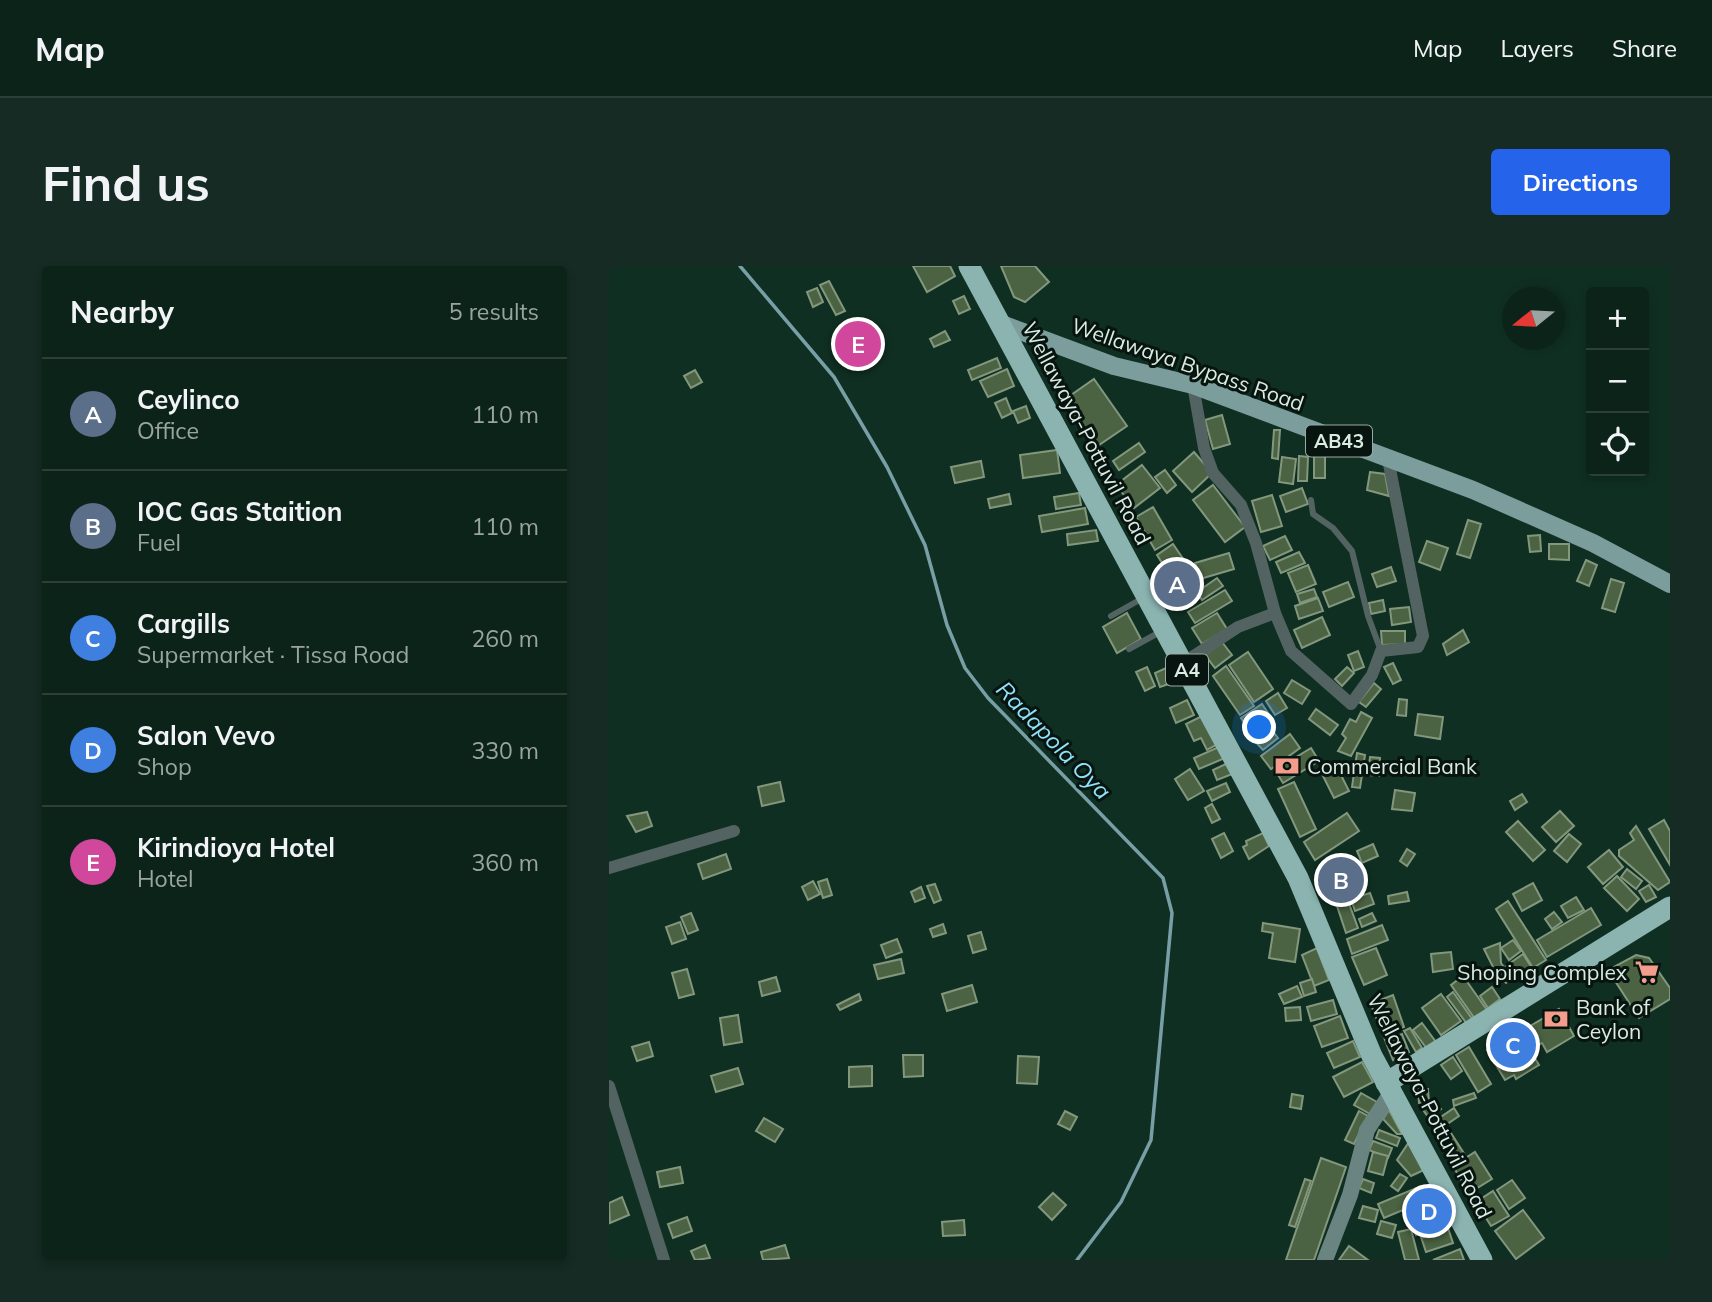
<!DOCTYPE html>
<meta charset="utf-8">
<style>
:root{--surface:#0c231a;--page:#152b23;--text:#f1f3f6;--muted:#9aa4a2;--line:#2c4039;--accent:#2563eb}
body{margin:0;font-family:Mulish,sans-serif;background:var(--page);color:var(--text)}
.controls{position:absolute;right:21px;top:21px;display:grid;overflow:hidden;border-radius:7px;box-shadow:0 4px 10px #0003}
.controls button{width:63px;height:63px;display:grid;place-items:center;padding:0;border:0;border-bottom:2px solid var(--line);background:var(--surface);color:var(--text);font:35px sans-serif}
.compass{position:absolute;left:893px;top:21px;width:63px;height:63px;border-radius:50%;background:var(--surface);box-shadow:0 4px 10px #0003;rotate:252deg}
.you{position:absolute;left:651px;top:462px;width:24px;height:24px;margin:-18px;border:5px solid #fff;border-radius:50%;background:#1a73e8;box-shadow:0 0 0 10px #1a73e833}
.badge{display:grid;place-items:center;width:46px;height:46px;border-radius:50%;background:var(--accent);color:#fff;font-size:23px;font-weight:700}
.pin{position:absolute;translate:-50% -50%;border:4px solid #fff;box-shadow:0 2px 7px #0006}
.list{margin:0;padding:0;list-style:none}
h2{display:flex;justify-content:space-between;align-items:center;height:91px;margin:0;padding:0 28px;font-size:30px}
h2 small{font-size:23px;font-weight:400;color:var(--muted)}
.list li{display:grid;grid-template-columns:46px 1fr auto;gap:21px;align-items:center;box-sizing:border-box;height:112px;padding:0 28px;border-top:2px solid var(--line)}
.list b{display:block;font-size:26px;white-space:nowrap}
.list p{margin:0;font-size:23px;white-space:nowrap;color:var(--muted)}
.list em{font-size:23px;font-style:normal;color:var(--muted)}
.icon{flex:none;width:38px;height:38px;fill:none;stroke:currentColor;stroke-width:2;stroke-linecap:round;stroke-linejoin:round}
.map{position:relative;flex:none;width:1061px;height:994px;overflow:hidden;border-radius:7px}
header{display:flex;align-items:center;gap:42px;box-sizing:border-box;height:98px;padding:0 35px;background:var(--surface);border-bottom:2px solid var(--line)}
header strong{font-size:33px}
nav{display:flex;gap:38px;margin-inline-start:auto;font-size:24px}
.intro{display:flex;align-items:center;justify-content:space-between;box-sizing:border-box;height:168px;padding:0 42px}
h1{margin:0;font-size:49px}
.button{padding:18px 32px;border-radius:7px;background:var(--accent);color:#fff;font-size:24px;font-weight:700}
main{display:flex;gap:42px;padding:0 42px}
aside{flex:1;background:var(--surface);border-radius:7px;box-shadow:0 4px 10px #0003}
.map>svg:first-child{display:block}
.lines{fill:none;stroke-linecap:round;stroke-linejoin:round}
.stream{stroke:#789fa6;stroke-width:3.5}
.building{fill:#4b6343;stroke:#83977d;stroke-width:2}
.lane{stroke:#536362;stroke-width:6}
.street{stroke:#536362;stroke-width:12}
.secondary{stroke:#6a8482;stroke-width:16}
.primary{stroke:#7b9d9b;stroke-width:18}
.highway{stroke:#8bb4b1;stroke-width:21}
.labels{text-anchor:middle;dominant-baseline:central;stroke-width:6;stroke-linejoin:round;paint-order:stroke}
.shield{fill:#07140f;stroke:#9baaa3;stroke-width:2}
.shield-label{font-size:19px;font-weight:bold;fill:#daebe2}
.street-label{font-size:21px;fill:#daebe2;stroke:#07140f}
.poi-label{font-size:21px;fill:#daebe2;stroke:#07140f;text-anchor:start}
.water-label{font-size:23px;font-style:italic;fill:#8fe2f9;stroke:#07140f}
</style>
<header>
<strong>Map</strong>
<nav><a>Map</a><a>Layers</a><a>Share</a></nav>
</header>
<div class="intro"><h1>Find us</h1><a class="button">Directions</a></div>
<main>
<aside>
<h2>Nearby<small>5 results</small></h2>
<ul class="list">
<li><span class="badge" style="background:#5c6f8a">A</span><div><b>Ceylinco</b><p>Office</p></div><em>110 m</em></li>
<li><span class="badge" style="background:#5c6f8a">B</span><div><b>IOC Gas Staition</b><p>Fuel</p></div><em>110 m</em></li>
<li><span class="badge" style="background:#3f7fe0">C</span><div><b>Cargills</b><p>Supermarket · Tissa Road</p></div><em>260 m</em></li>
<li><span class="badge" style="background:#3f7fe0">D</span><div><b>Salon Vevo</b><p>Shop</p></div><em>330 m</em></li>
<li><span class="badge" style="background:#d1479c">E</span><div><b>Kirindioya Hotel</b><p>Hotel</p></div><em>360 m</em></li>
</ul>
</aside>
<div class="map">
<svg width="1061" height="994" viewBox="0 0 1061 994">
<rect width="100%" height="100%" fill="#102f23"/>
<g class="lines">
<path class="stream" d="M131,0L225,111L278,201L316,279L338,359L356,402L379,432L554,612L563,647L542,874L512,936L468,994"/>
</g>
<g class="building">
<path d="M304,0H341L346,10L318,26Z"/>
<path d="M392,0H426L440,16L416,36L405,31Z"/>
<path d="M220,15L236,45L227,49L211,19Z"/>
<path d="M208,22L214,36L204,41L198,26Z"/>
<path d="M355,30L361,43L350,48L344,35Z"/>
<path d="M336,65L341,74L325,81L321,73Z"/>
<path d="M388,92L392,102L363,114L359,104Z"/>
<path d="M398,103L405,120L379,131L371,115Z"/>
<path d="M86,104L93,116L82,122L75,110Z"/>
<path d="M485,113L518,160L487,181L455,134Z"/>
<path d="M397,132L403,147L393,152L386,137Z"/>
<path d="M417,140L421,152L409,157L404,145Z"/>
<path d="M613,149L621,178L604,183L596,154Z"/>
<path d="M665,164H671L669,193L663,192Z"/>
<path d="M530,177L536,186L510,204L504,195Z"/>
<path d="M448,184L451,207L414,212L411,189Z"/>
<path d="M585,186L603,207L583,226L564,205Z"/>
<rect x="705" y="187" width="11" height="25"/>
<path d="M690,190L699,191L698,215H689Z"/>
<path d="M673,191L687,193L684,218L670,216Z"/>
<path d="M372,195L375,211L346,217L342,201Z"/>
<path d="M533,199L551,222L525,242L507,219Z"/>
<path d="M556,204L567,219L558,227L546,211Z"/>
<path d="M761,206L776,208L780,230L758,224Z"/>
<path d="M604,219L636,261L616,276L584,234Z"/>
<path d="M693,222L699,238L677,246L671,230Z"/>
<path d="M470,227L472,239L447,243L445,231Z"/>
<path d="M400,228L402,238L381,242L379,233Z"/>
<path d="M663,229L673,260L652,266L643,235Z"/>
<path d="M544,241L563,274L546,284L527,251Z"/>
<path d="M476,242L479,258L433,266L430,250Z"/>
<path d="M859,254L872,258L861,292L848,288Z"/>
<path d="M487,264L489,275L459,279L458,268Z"/>
<path d="M931,269L932,285L921,286L919,270Z"/>
<path d="M676,270L683,284L661,294L654,280Z"/>
<path d="M818,275L839,282L831,304L810,296Z"/>
<path d="M564,278L577,297L560,308L548,289Z"/>
<path d="M940,278H960V294L940,293Z"/>
<path d="M690,286L696,297L672,307L667,296Z"/>
<path d="M620,287L625,303L591,313L586,297Z"/>
<path d="M977,294L988,299L980,320L968,315Z"/>
<path d="M699,299L707,318L687,326L679,307Z"/>
<path d="M782,301L787,315L768,321L763,308Z"/>
<path d="M572,307L583,323L566,335L555,319Z"/>
<path d="M608,312L614,320L593,334L588,326Z"/>
<path d="M1002,313L1015,317L1006,346L993,342Z"/>
<path d="M739,316L745,331L720,341L714,326Z"/>
<path d="M705,323L708,331L691,337L688,328Z"/>
<path d="M616,324L623,335L586,357L579,346Z"/>
<path d="M709,332L714,345L690,353L686,340Z"/>
<path d="M774,334L776,345L762,348L760,337Z"/>
<path d="M800,341L802,356L783,359L781,343Z"/>
<path d="M518,347L532,373L508,387L494,361Z"/>
<path d="M608,347L618,363L593,378L583,362Z"/>
<path d="M713,351L721,369L693,382L685,364Z"/>
<path d="M854,364L860,376L838,389L834,378Z"/>
<path d="M772,365H796V378L773,379Z"/>
<path d="M613,376L623,389L606,402L596,389Z"/>
<path d="M749,385L755,401L745,405L739,389Z"/>
<path d="M639,386L664,423L645,436L620,399Z"/>
<path d="M784,397L792,414L784,418L775,401Z"/>
<path d="M617,400L645,440L631,449L604,410Z"/>
<path d="M538,401L546,420L536,425L527,406Z"/>
<path d="M738,401L745,407L733,420L726,413Z"/>
<path d="M557,402L563,417L551,421L546,407Z"/>
<path d="M683,414L701,425L693,438L675,427Z"/>
<path d="M765,417L772,423L757,441L750,436Z"/>
<path d="M669,427L678,442L666,449L657,435Z"/>
<path d="M790,433L798,434L797,450L788,449Z"/>
<path d="M578,434L585,449L567,457L561,442Z"/>
<path d="M653,438L663,453L642,468L632,452Z"/>
<path d="M707,443L729,459L721,469L700,453Z"/>
<path d="M752,446L763,452L742,490L729,485L737,472L733,468L741,453L747,456Z"/>
<path d="M809,448L834,451L831,473L806,469Z"/>
<path d="M595,449L609,478L598,484L592,472L585,475L577,458Z"/>
<path d="M659,459L669,472L654,484L643,472Z"/>
<path d="M681,468L691,482L662,503L652,490Z"/>
<path d="M612,480L616,492L590,503L585,492Z"/>
<path d="M702,482L710,495L674,517L666,504Z"/>
<path d="M748,487L756,489L751,522L743,521Z"/>
<path d="M761,491L771,492L770,510L759,509Z"/>
<path d="M621,496L626,507L608,514L604,504Z"/>
<path d="M728,501L740,525L725,532L713,508Z"/>
<path d="M581,503L595,525L579,534L566,513Z"/>
<path d="M171,516L175,535L153,540L149,521Z"/>
<path d="M685,516L707,563L691,571L669,523Z"/>
<path d="M617,517L621,526L603,535L598,525Z"/>
<path d="M786,524L806,527L803,545L783,543Z"/>
<path d="M913,528L918,536L906,544L901,535Z"/>
<path d="M603,538L611,553L603,557L596,542Z"/>
<path d="M951,545L965,560L947,576L933,561Z"/>
<path d="M38,546L43,560L27,566L18,550Z"/>
<path d="M738,547L750,565L706,594L695,576Z"/>
<path d="M1055,554L1061,565V599L1040,563Z"/>
<path d="M909,555L936,584L924,595L897,566Z"/>
<path d="M1027,560L1061,616L1049,624L1010,590V584L1025,574L1021,567Z"/>
<path d="M615,567L624,585L612,592L603,573Z"/>
<path d="M654,567L660,580L640,593L634,581L638,579L637,575Z"/>
<path d="M960,568L972,578L958,596L945,585Z"/>
<path d="M764,578L769,590L753,597L748,585Z"/>
<path d="M798,583L806,588L798,600L791,595Z"/>
<path d="M1000,584L1014,601L994,618L979,601Z"/>
<path d="M117,588L122,603L94,613L89,598Z"/>
<path d="M736,592L745,607L725,620L716,605Z"/>
<path d="M1018,603L1033,615L1027,623L1012,611Z"/>
<path d="M1008,610L1030,633L1018,645L995,622Z"/>
<path d="M218,613L223,629L214,632L209,616Z"/>
<path d="M204,615L211,628L199,634L193,621Z"/>
<path d="M924,617L933,634L913,645L904,628Z"/>
<path d="M326,618L332,634L325,637L318,620Z"/>
<path d="M1040,619L1047,631L1037,636L1030,625Z"/>
<path d="M312,621L316,632L306,636L302,626Z"/>
<path d="M735,624L749,662L737,667L724,628Z"/>
<path d="M798,626L800,635L780,638L779,630Z"/>
<path d="M761,627L765,638L746,645L742,633Z"/>
<path d="M967,631L975,644L959,652L952,640Z"/>
<path d="M899,635L937,694L924,702L887,643Z"/>
<path d="M982,642L992,659L938,691L928,674Z"/>
<path d="M945,646L953,656L943,663L936,653Z"/>
<path d="M82,647L89,664L79,668L72,651Z"/>
<path d="M763,647L767,655L753,661L750,653Z"/>
<path d="M71,656L77,673L63,678L57,661Z"/>
<path d="M654,657L691,663L686,696L660,692L664,667L653,665Z"/>
<path d="M334,658L337,667L324,671L321,663Z"/>
<path d="M773,659L779,674L743,688L738,673Z"/>
<path d="M372,666L377,683L364,687L359,670Z"/>
<path d="M288,673L293,686L277,692L272,679Z"/>
<path d="M904,674L912,685L900,694L892,682Z"/>
<path d="M891,677L892,697L903,712L897,717L887,707L875,683Z"/>
<path d="M708,682L720,714L705,720L693,689Z"/>
<path d="M767,682L778,709L755,719L743,691Z"/>
<path d="M842,686L844,703L824,706L822,688Z"/>
<path d="M914,688L923,702L906,713L897,700Z"/>
<path d="M1027,689L1040,692L1061,722V733L1030,752L999,704Z"/>
<path d="M292,693L295,707L269,713L265,699Z"/>
<path d="M78,703L85,728L70,732L63,707Z"/>
<path d="M854,710L878,744L866,753L842,719Z"/>
<path d="M167,711L171,725L153,730L150,716Z"/>
<path d="M703,713L707,726L695,730L691,717Z"/>
<path d="M363,719L368,736L338,745L333,728Z"/>
<path d="M688,720L693,731L675,738L670,728Z"/>
<path d="M883,721L891,733L879,742L871,730Z"/>
<path d="M844,726L864,754L858,758L838,731Z"/>
<path d="M250,728L252,734L231,744L228,739Z"/>
<path d="M832,728L852,755L832,769L813,742Z"/>
<path d="M784,729L795,761L783,766L771,734Z"/>
<path d="M768,733L790,791L784,794L761,736Z"/>
<path d="M724,734L728,748L702,755L698,741Z"/>
<path d="M691,741L692,754L677,755L676,742Z"/>
<path d="M950,743L965,770L938,786L933,777L926,780L916,763Z"/>
<path d="M129,749L133,776L115,779L111,752Z"/>
<path d="M731,750L739,772L713,781L705,760Z"/>
<path d="M813,757L827,776L818,783L804,764Z"/>
<path d="M801,762L813,782L807,786L795,765Z"/>
<path d="M909,765L930,799L907,813L905,809L896,814L878,784Z"/>
<path d="M793,768L800,786L791,790L785,771Z"/>
<path d="M744,775L751,791L725,802L718,787Z"/>
<path d="M40,776L44,790L28,795L23,781Z"/>
<path d="M860,781L882,818L869,826L847,789Z"/>
<path d="M294,789H314V810L295,811Z"/>
<path d="M409,790L430,791L428,818L408,817Z"/>
<path d="M844,791L853,805L842,813L832,799Z"/>
<path d="M753,796L764,816L735,831L724,811Z"/>
<path d="M263,800V820L240,821V801Z"/>
<path d="M129,802L134,818L107,826L102,810Z"/>
<path d="M809,823H819L820,836L810,837Z"/>
<path d="M752,827L768,836L761,848L745,839Z"/>
<path d="M865,827L867,832L845,840L844,834Z"/>
<path d="M683,828L694,830L692,843L681,841Z"/>
<path d="M826,835L832,843L820,852L814,844Z"/>
<path d="M845,842L850,850L828,865L823,857Z"/>
<path d="M780,844L793,868H788L774,853Z"/>
<path d="M456,845L468,851L461,864L449,858Z"/>
<path d="M750,845L759,850L745,878L736,874Z"/>
<path d="M155,852L174,863L166,876L147,865Z"/>
<path d="M770,864L791,872L788,880L767,872Z"/>
<path d="M840,864L856,889L845,896L829,871Z"/>
<path d="M764,875L783,882L779,892L760,884Z"/>
<path d="M800,876L815,904L802,910L788,894Z"/>
<path d="M764,886L779,890L774,909L759,905Z"/>
<path d="M866,886L883,913L860,927L844,900Z"/>
<path d="M712,892L737,901L705,994H677Z"/>
<path d="M71,901L74,917L51,921L48,906Z"/>
<path d="M791,908L798,912L789,925L782,920Z"/>
<path d="M696,913L702,915L686,961L680,959Z"/>
<path d="M754,913L765,917L762,927L750,922Z"/>
<path d="M903,914L916,932L900,943L888,924Z"/>
<path d="M812,920L818,934L775,952L769,938Z"/>
<path d="M884,925L900,950L882,960L867,936Z"/>
<path d="M444,927L457,939L443,954L430,941Z"/>
<path d="M13,931L20,949L1,957L0,937Z"/>
<path d="M823,938L831,961L807,969L799,946Z"/>
<path d="M754,940L769,944L766,956L750,952Z"/>
<path d="M914,944L935,972L907,993L886,965Z"/>
<path d="M78,951L83,965L64,972L59,958Z"/>
<path d="M355,954L356,969L334,970L333,956Z"/>
<path d="M772,955L787,959L783,972L768,968Z"/>
<path d="M839,962L844,977L817,986L812,971Z"/>
<path d="M802,963L810,994H796L789,966Z"/>
<path d="M96,979L101,992L86,994L82,985Z"/>
<path d="M176,979L180,992L154,994L152,986Z"/>
<path d="M740,980L759,994H730Z"/>
<path d="M851,983L855,994H824Z"/>
</g>
<g class="lines">
<g class="lane">
<path d="M702,234L704,248L724,262L743,285L759,350L772,385"/>
<path d="M502,350L534,332"/>
<path d="M520,383L551,366"/>
</g>
<g class="street">
<path d="M584,119L595,182L604,207L632,239L647,277L666,347L682,385L742,438L763,409L772,385L809,381L814,370L779,193"/>
<path d="M574,397L629,361L666,347"/>
<path d="M0,602L125,565"/>
<path d="M0,820L55,994"/>
</g>
<path class="secondary" d="M716,994L741,929L758,864L782,827"/>
<path class="primary" d="M390,57L505,100L584,119L864,224L984,277L1061,318"/>
<g class="highway">
<path d="M360,0L689,612L763,790L873,994"/>
<path d="M777,817L1061,641"/>
</g>
</g>
<defs>
<g id="bank-bare" transform="scale(1.89)"><path d="M-6-4H6V4H-6ZM0-2.3a2.3 2.3 0 1 0 0 4.6a2.3 2.3 0 1 0 0-4.6Z" fill="#f49d8c" stroke="#07140f" stroke-width="2.5" paint-order="stroke"/></g>
<g id="supermarket-bare" transform="scale(1.89)"><path d="M-6-5.5h2.5l.6 2H6L4.5 2H-2.5L-4.4-4H-6ZM-1.5 3.2a1.3 1.3 0 1 0 .1 0ZM3 3.2a1.3 1.3 0 1 0 .1 0Z" fill="#f49d8c" stroke="#07140f" stroke-width="2.5" paint-order="stroke"/></g>
</defs>
<g fill-rule="evenodd">
<use href="#bank-bare" x="678" y="500"/>
<use href="#supermarket-bare" x="1038" y="706"/>
<use href="#bank-bare" x="947" y="753"/>
</g>
<g class="labels">
<g class="shield">
<rect x="697" y="159.5" width="66" height="31" rx="5"/>
<rect x="557" y="388.5" width="42" height="31" rx="5"/>
</g>
<g class="shield-label">
<text x="730" y="175">AB43</text>
<text x="578" y="404">A4</text>
</g>
<g class="street-label">
<text transform="translate(579 98) rotate(19)">Wellawaya Bypass Road</text>
<text transform="translate(478 167) rotate(62)">Wellawaya-Pottuvil Road</text>
<text transform="translate(821 840) rotate(63)">Wellawaya-Pottuvil Road</text>
</g>
<g class="poi-label">
<text x="698" y="500">Commercial Bank</text>
<text x="1018" y="706" text-anchor="end">Shoping Complex</text>
<text x="967" y="741">Bank of<tspan x="967" dy="24">Ceylon</tspan></text>
</g>
<g class="water-label">
<text transform="translate(445 474) rotate(46)">Radapola Oya</text>
</g>
</g>
</svg>
<div class="controls">
<button>+</button>
<button>−</button>
<button><svg class="icon" aria-label="locate" viewBox="0 0 24 24"><circle cx="12" cy="12" r="6"/><path d="M12 2v4M12 18v4M2 12h4M18 12h4"/></svg></button>
</div>
<svg class="compass" viewBox="-18 -18 36 36"><path d="M0-13l5 13h-10z" fill="#e53935"/><path d="M0 13l5-13h-10z" fill="#9aa4a2"/></svg>
<div class="you"></div>
<div class="pin badge" style="left:568px;top:318px;background:#5c6f8a">A</div>
<div class="pin badge" style="left:732px;top:614px;background:#5c6f8a">B</div>
<div class="pin badge" style="left:904px;top:779px;background:#3f7fe0">C</div>
<div class="pin badge" style="left:820px;top:945px;background:#3f7fe0">D</div>
<div class="pin badge" style="left:249px;top:78px;background:#d1479c">E</div>
</div>
</main>
